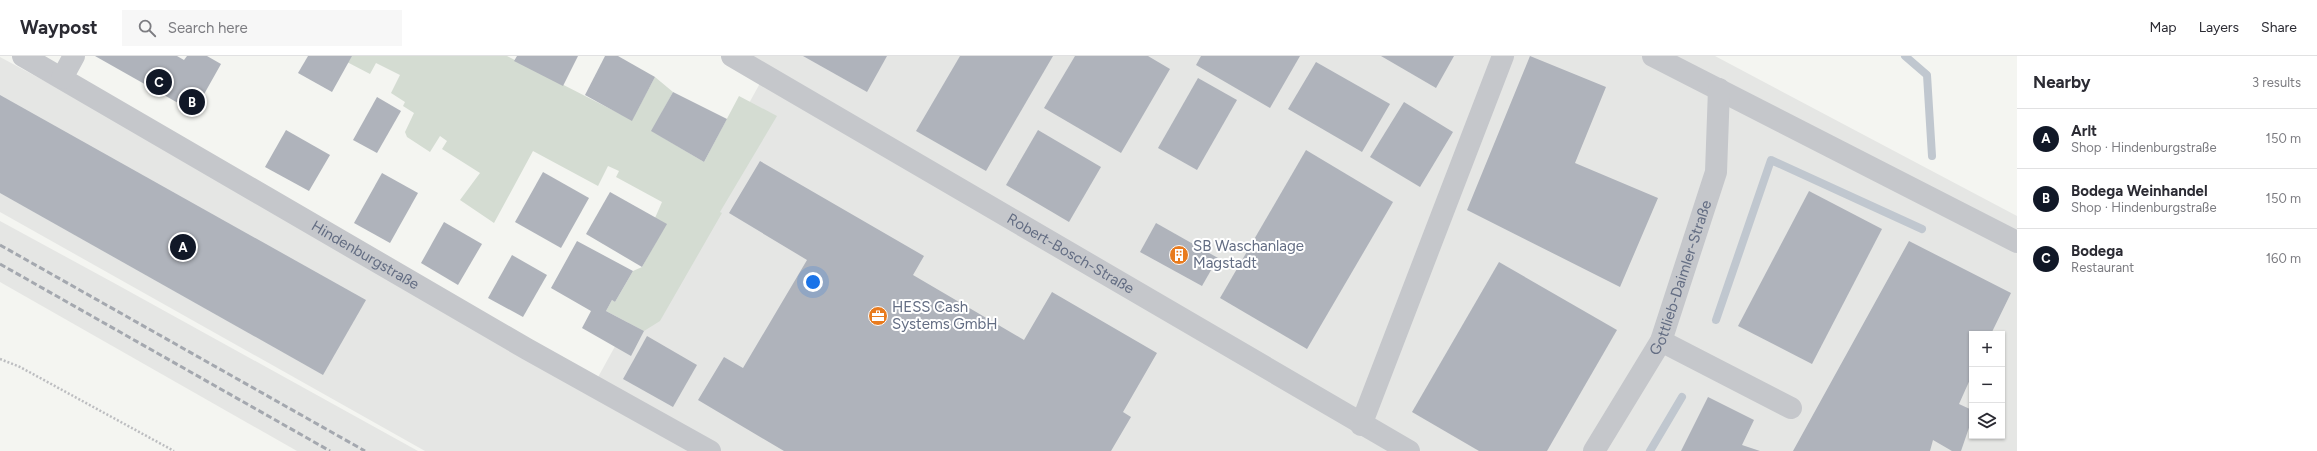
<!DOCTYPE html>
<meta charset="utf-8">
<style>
:root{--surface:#fff;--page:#f7f7f7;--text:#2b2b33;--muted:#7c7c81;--line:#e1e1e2;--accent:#111827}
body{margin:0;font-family:Figtree,sans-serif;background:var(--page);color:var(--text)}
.controls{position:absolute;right:12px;bottom:12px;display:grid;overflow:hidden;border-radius:0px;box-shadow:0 1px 3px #0004}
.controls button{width:36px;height:36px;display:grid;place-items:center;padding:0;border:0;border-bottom:1px solid var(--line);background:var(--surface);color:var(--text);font:20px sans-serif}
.you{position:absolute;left:813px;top:226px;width:14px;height:14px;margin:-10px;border:3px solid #fff;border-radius:50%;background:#1a73e8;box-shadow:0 0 0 6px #1a73e833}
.badge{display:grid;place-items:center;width:26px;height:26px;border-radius:50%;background:var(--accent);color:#fff;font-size:13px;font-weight:700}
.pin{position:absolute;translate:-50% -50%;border:2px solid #fff;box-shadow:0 1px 4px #0006}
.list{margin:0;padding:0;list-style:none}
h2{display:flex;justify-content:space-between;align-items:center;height:52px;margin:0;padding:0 16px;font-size:17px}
h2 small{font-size:13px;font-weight:400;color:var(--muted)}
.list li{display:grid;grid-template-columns:26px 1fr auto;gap:12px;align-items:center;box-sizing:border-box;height:60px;padding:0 16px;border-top:1px solid var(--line)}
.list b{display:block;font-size:15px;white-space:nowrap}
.list p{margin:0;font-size:13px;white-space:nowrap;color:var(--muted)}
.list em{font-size:13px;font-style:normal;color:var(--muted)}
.icon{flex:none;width:22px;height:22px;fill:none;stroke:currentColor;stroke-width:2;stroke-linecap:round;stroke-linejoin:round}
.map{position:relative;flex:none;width:2017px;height:395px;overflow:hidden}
header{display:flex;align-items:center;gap:24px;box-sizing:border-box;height:56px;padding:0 20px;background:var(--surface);border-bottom:1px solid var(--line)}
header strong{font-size:19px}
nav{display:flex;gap:22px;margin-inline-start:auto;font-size:14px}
.search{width:280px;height:36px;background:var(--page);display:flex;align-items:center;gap:10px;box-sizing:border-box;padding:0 14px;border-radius:0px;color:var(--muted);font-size:15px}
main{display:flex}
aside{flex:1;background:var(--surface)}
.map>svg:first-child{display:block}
.built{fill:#e5e6e4;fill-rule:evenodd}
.green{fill:#d4dcd2}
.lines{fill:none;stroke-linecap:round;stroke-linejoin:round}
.stream{stroke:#c0c7cf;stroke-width:8}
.building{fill:#afb3bb}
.path{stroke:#bcbdc0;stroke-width:2.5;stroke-dasharray:2 2;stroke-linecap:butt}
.minor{stroke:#c5c7cb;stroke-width:22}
.rail{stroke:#a4a8af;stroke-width:3;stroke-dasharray:6 3;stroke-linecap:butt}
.labels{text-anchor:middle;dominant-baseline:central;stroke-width:4;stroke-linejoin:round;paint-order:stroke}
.poi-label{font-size:15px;fill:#636d83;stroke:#fff;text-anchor:start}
.street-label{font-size:15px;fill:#636d83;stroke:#fff}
</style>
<header>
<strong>Waypost</strong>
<div class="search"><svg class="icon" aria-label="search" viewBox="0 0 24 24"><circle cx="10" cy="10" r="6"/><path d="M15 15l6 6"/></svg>Search here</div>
<nav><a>Map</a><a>Layers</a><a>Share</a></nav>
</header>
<main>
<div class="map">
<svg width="2017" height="395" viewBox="0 0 2017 395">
<rect width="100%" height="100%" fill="#f4f5f1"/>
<g class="built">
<path d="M752,0H1715L2017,160V395H425L0,156V1L597,323L769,11ZM1972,278H2002V380H1972Z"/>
<path d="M0,165L114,227L418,395H297L0,226Z"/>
</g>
<path class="green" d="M350,0H507L632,64L655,21L673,36L652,75L704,106L739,40L777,60L720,156L722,157L660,265L644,275L606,255L612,244L615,246L633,215L642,211L666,168L655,162L662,146L616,121L619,115L608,110L598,130L533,95L494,167L460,144L480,117L442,93L447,85L440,80L430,96L407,81L405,76L414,57L403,50L405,46L391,37L400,19L376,7L370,18L347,6Z"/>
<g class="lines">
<g class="stream">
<path d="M1905,0L1927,19L1932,100"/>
<path d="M1716,264L1771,104L1922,173"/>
<path d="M1650,395L1682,341"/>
</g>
</g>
<g class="building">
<path d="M95,0H177L184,4L187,0H207L221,8L194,56Z"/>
<path d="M308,0H352L332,36L298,17Z"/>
<path d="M517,0H578L563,30L514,5Z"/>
<path d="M605,0H618L655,21L632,65L585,39Z"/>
<path d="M803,0H887L867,36Z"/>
<path d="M960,0H1053L986,115L916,75Z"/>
<path d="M1075,0H1148L1170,13L1121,97L1044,52Z"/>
<path d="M1201,0H1300L1270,52L1196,9Z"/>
<path d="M1381,0H1454L1436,32Z"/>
<path d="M1530,0L1606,31L1575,107L1658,142L1620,231L1467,154Z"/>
<path d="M1316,6L1390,48L1362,96L1288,53Z"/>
<path d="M1198,22L1237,44L1197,114L1158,92Z"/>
<path d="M673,36L727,63L704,106L651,75Z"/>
<path d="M0,39L366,244L323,319L0,137Z"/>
<path d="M377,41L401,55L377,97L353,84Z"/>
<path d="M1404,46L1453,76L1420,131L1370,101Z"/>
<path d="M286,74L330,99L309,135L265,111Z"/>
<path d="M1038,74L1101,111L1069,166L1006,129Z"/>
<path d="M1306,94L1393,146L1307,293L1220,242Z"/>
<path d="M760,105L924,200L913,219L1024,284L1052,236L1157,297L1123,356L1131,361L1111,395H784L698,344L724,301L743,312L807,204L729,157Z"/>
<path d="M543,116L589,142L561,192L515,166Z"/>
<path d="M382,117L418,137L390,187L354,167Z"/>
<path d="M1809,135L1882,173L1812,308L1738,270Z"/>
<path d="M610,136L667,168L642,211L586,178Z"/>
<path d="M444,166L482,188L458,229L421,207Z"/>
<path d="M1156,167L1218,202L1202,230L1140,196Z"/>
<path d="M577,185L633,215L615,246L612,244L606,255L644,275L631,300L582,272L591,255L551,232Z"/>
<path d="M1909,185L2011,237L1991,278H1972V319L1959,348L1972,354V363L1961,395H1952L1933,384L1930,395H1793Z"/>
<path d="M512,199L547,219L523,261L488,242Z"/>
<path d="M1499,206L1617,274L1547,395H1479L1412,356Z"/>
<path d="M647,280L697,309L673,351L623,323Z"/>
<path d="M1708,341L1754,364L1742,389L1760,395H1681Z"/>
</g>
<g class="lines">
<path class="path" d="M0,303L20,311L174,395"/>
<g class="minor">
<path id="s1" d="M23,0L527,293L710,395"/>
<path id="s2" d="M732,0L1409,395"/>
<path d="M1653,0L2017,186"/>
<path d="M62,22L74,0"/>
<path d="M1661,285L1791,352"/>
<path d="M1361,369L1503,0"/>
<path id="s3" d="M1594,395L1661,285L1716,116L1719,33"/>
</g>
<g class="rail">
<path d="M0,189L365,395"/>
<path d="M0,208L330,395"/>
</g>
</g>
<defs>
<g id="building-disc" transform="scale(1)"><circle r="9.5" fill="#e87b1e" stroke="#fff"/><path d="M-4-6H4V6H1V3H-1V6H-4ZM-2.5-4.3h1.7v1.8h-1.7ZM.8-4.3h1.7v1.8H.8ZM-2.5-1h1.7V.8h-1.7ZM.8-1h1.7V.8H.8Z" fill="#fff"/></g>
<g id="office-disc" transform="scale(1)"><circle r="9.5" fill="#e87b1e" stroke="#fff"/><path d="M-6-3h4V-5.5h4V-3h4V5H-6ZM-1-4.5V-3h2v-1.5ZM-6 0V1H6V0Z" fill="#fff"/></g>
</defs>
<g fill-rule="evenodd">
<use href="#building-disc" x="1179" y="199"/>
<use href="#office-disc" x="878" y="260"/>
</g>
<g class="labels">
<g class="poi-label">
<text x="1193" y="190">SB Waschanlage<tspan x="1193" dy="17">Magstadt</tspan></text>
<text x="892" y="251">HESS Cash<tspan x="892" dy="17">Systems GmbH</tspan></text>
</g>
<g class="street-label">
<text stroke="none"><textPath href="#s2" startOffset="392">Robert-Bosch-Straße</textPath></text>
<text stroke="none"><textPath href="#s1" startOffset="396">Hindenburgstraße</textPath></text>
<text stroke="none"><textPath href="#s3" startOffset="195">Gottlieb-Daimler-Straße</textPath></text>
</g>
</g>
</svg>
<div class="controls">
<button>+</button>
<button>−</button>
<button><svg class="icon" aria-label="layers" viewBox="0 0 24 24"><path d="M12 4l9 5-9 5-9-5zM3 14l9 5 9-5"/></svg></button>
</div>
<div class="you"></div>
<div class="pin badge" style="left:183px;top:191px">A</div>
<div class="pin badge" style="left:192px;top:46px">B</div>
<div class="pin badge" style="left:159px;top:26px">C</div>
</div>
<aside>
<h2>Nearby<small>3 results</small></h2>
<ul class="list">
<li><span class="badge">A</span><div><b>Arlt</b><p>Shop · Hindenburgstraße</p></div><em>150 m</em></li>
<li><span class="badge">B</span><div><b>Bodega Weinhandel</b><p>Shop · Hindenburgstraße</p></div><em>150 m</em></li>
<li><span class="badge">C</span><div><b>Bodega</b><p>Restaurant</p></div><em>160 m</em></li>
</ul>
</aside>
</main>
